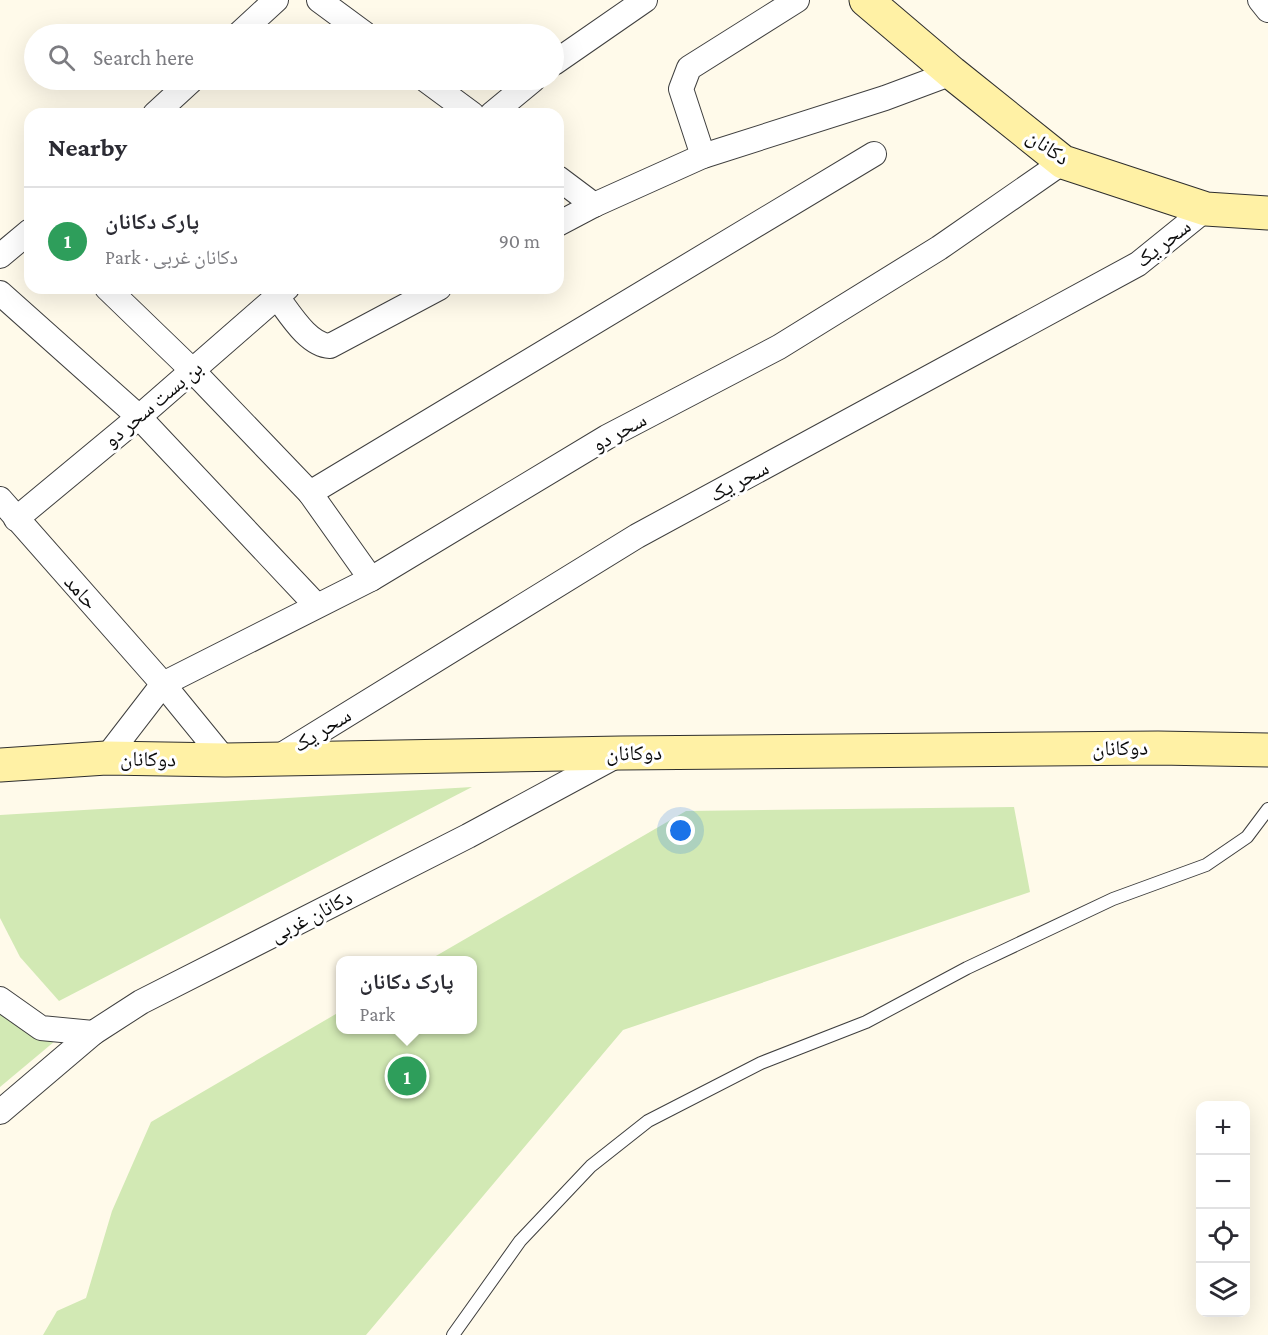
<!DOCTYPE html>
<meta charset="utf-8">
<style>
:root{--surface:#fff;--page:#f7f7f7;--text:#2b2b33;--muted:#7c7c81;--line:#e1e1e2;--accent:#db2777}
body{margin:0;font-family:"Crimson Pro","Noto Naskh Arabic",serif;background:var(--page);color:var(--text)}
.controls{position:absolute;right:18px;bottom:18px;display:grid;overflow:hidden;border-radius:12px;box-shadow:0 6px 24px #0002}
.controls button{width:54px;height:54px;display:grid;place-items:center;padding:0;border:0;border-bottom:2px solid var(--line);background:var(--surface);color:var(--text);font:30px sans-serif}
.you{position:absolute;left:681px;top:831px;width:21px;height:21px;margin:-15px;border:4px solid #fff;border-radius:50%;background:#1a73e8;box-shadow:0 0 0 9px #1a73e833}
.badge{display:grid;place-items:center;width:39px;height:39px;border-radius:50%;background:var(--accent);color:#fff;font-size:20px;font-weight:700}
.pin{position:absolute;translate:-50% -50%;border:3px solid #fff;box-shadow:0 2px 6px #0006}
.popup{position:absolute;left:336px;top:956px;width:141px;height:78px;box-sizing:border-box;display:grid;place-content:center;border-radius:12px;background:var(--surface);filter:drop-shadow(0 2px 4px #0005);font-size:20px;white-space:nowrap;color:var(--muted)}
.popup b{font-size:22px;color:var(--text)}
.popup::after{content:'';position:absolute;left:50%;top:100%;margin-left:-12px;border:12px solid transparent;border-top-color:var(--surface)}
.list{margin:0;padding:0;list-style:none}
h2{display:flex;justify-content:space-between;align-items:center;height:78px;margin:0;padding:0 24px;font-size:26px}
h2 small{font-size:20px;font-weight:400;color:var(--muted)}
.list li{display:grid;grid-template-columns:39px 1fr auto;gap:18px;align-items:center;box-sizing:border-box;height:108px;padding:0 24px;border-top:2px solid var(--line)}
.list b{display:block;font-size:22px;white-space:nowrap}
.list p{margin:0;font-size:20px;white-space:nowrap;color:var(--muted)}
.list em{font-size:20px;font-style:normal;color:var(--muted)}
.icon{flex:none;width:33px;height:33px;fill:none;stroke:currentColor;stroke-width:2;stroke-linecap:round;stroke-linejoin:round}
.map{position:relative;flex:none;width:1268px;height:1335px;overflow:hidden}
.search{position:absolute;background:var(--surface);box-shadow:0 6px 24px #0002;left:24px;top:24px;width:540px;height:66px;display:flex;align-items:center;gap:15px;box-sizing:border-box;padding:0 21px;border-radius:33px;color:var(--muted);font-size:22px}
.panel{position:absolute;background:var(--surface);box-shadow:0 6px 24px #0002;left:24px;top:108px;width:540px;height:186px;border-radius:18px}
.map>svg:first-child{display:block}
.green{fill:#d2e9b4}
.lines{fill:none;stroke-linecap:round;stroke-linejoin:round}
.lane-casing{stroke:#3f3f3f;stroke-width:14}
.street-casing{stroke:#3f3f3f;stroke-width:26}
.secondary-casing{stroke:#2e2e2e;stroke-width:35}
.lane{stroke:#fff;stroke-width:12}
.street{stroke:#fff;stroke-width:24}
.secondary{stroke:#fff1a5;stroke-width:33}
.labels{text-anchor:middle;dominant-baseline:central;stroke-width:6;stroke-linejoin:round;paint-order:stroke}
.street-label{font-size:21px;fill:#0c0c0c;stroke:#fff}
</style>
<div class="map">
<svg width="1268" height="1335" viewBox="0 0 1268 1335">
<rect width="100%" height="100%" fill="#fffaea"/>
<g class="green">
<path d="M472,787L59,1001L20,957L0,918V815Z"/>
<path d="M1014,807L1030,892L623,1030L366,1335H43L57,1311L86,1298L112,1211L151,1122L341,1011V1030H473V960H429L686,811Z"/>
<path d="M0,1014L55,1041L0,1087Z"/>
</g>
<g class="lines">
<g class="lane-casing">
<path id="lane" d="M453,1335L520,1241L591,1166L648,1121L761,1063L866,1022L967,968L1113,899L1206,865L1247,837L1268,809"/>
</g>
<g class="street-casing">
<g id="street">
<path d="M319,0L365,34"/>
<path d="M1260,0L1268,10"/>
<path d="M239,34L276,0"/>
<path d="M554,63L645,0"/>
<path d="M426,80L472,114"/>
<path d="M155,114L192,80"/>
<path d="M492,114L533,80"/>
<path d="M703,156L681,89L689,68L797,0"/>
<path d="M558,178L594,205"/>
<path d="M558,224L594,205L703,156L885,98L952,73"/>
<path d="M0,256L30,231"/>
<path d="M107,288L193,371L310,493"/>
<path d="M0,293L139,417L316,605"/>
<path d="M277,297C290,314 308,345 330,346L439,288"/>
<path d="M0,499L163,684L225,760"/>
<path d="M16,519L139,417L287,288"/>
<path d="M371,579L310,493L874,154"/>
<path d="M106,758L163,684L371,579L607,437L779,347L939,248L1063,162"/>
<path d="M275,759L637,536L1138,264L1206,209"/>
<path d="M0,999L41,1028L93,1033L141,1002L468,836L618,755"/>
<path d="M0,1112L93,1033"/>
</g>
</g>
<g class="secondary-casing">
<g id="secondary">
<path d="M866,0L952,73L1063,162L1206,209L1268,213"/>
<path d="M0,765L106,758L225,760L621,753L1158,748L1268,750"/>
</g>
</g>
<use href="#lane" class="lane"/>
<use href="#street" class="street"/>
<use href="#secondary" class="secondary"/>
</g>
<g class="labels">
<g class="street-label">
<text transform="translate(1048 147) rotate(35)">دکانان</text>
<text transform="translate(1163 243) rotate(-38)">سحر یک</text>
<text transform="translate(153 404) rotate(-40)">بن بست سحر دو</text>
<text transform="translate(619 432) rotate(-29)">سحر دو</text>
<text transform="translate(739 481) rotate(-28)">سحر یک</text>
<text transform="translate(81 592) rotate(48)">حامد</text>
<text transform="translate(322 730) rotate(-32)">سحر یک</text>
<text transform="translate(1120 748) rotate(-1)">دوکانان</text>
<text transform="translate(634 753) rotate(-1)">دوکانان</text>
<text transform="translate(148 759) rotate(1)">دوکانان</text>
<text transform="translate(311 916) rotate(-27)">دکانان غربی</text>
</g>
</g>
</svg>
<div class="controls">
<button>+</button>
<button>−</button>
<button><svg class="icon" aria-label="locate" viewBox="0 0 24 24"><circle cx="12" cy="12" r="6"/><path d="M12 2v4M12 18v4M2 12h4M18 12h4"/></svg></button>
<button><svg class="icon" aria-label="layers" viewBox="0 0 24 24"><path d="M12 4l9 5-9 5-9-5zM3 14l9 5 9-5"/></svg></button>
</div>
<div class="you"></div>
<div class="pin badge" style="left:407px;top:1076px;background:#2e9e5b">1</div>
<div class="popup"><b>پارک دکانان</b>Park</div>
<div class="search"><svg class="icon" aria-label="search" viewBox="0 0 24 24"><circle cx="10" cy="10" r="6"/><path d="M15 15l6 6"/></svg>Search here</div>
<section class="panel">
<h2>Nearby<small></small></h2>
<ul class="list">
<li><span class="badge" style="background:#2e9e5b">1</span><div><b>پارک دکانان</b><p>Park · دکانان غربی</p></div><em>90 m</em></li>
</ul>
</section>
</div>
